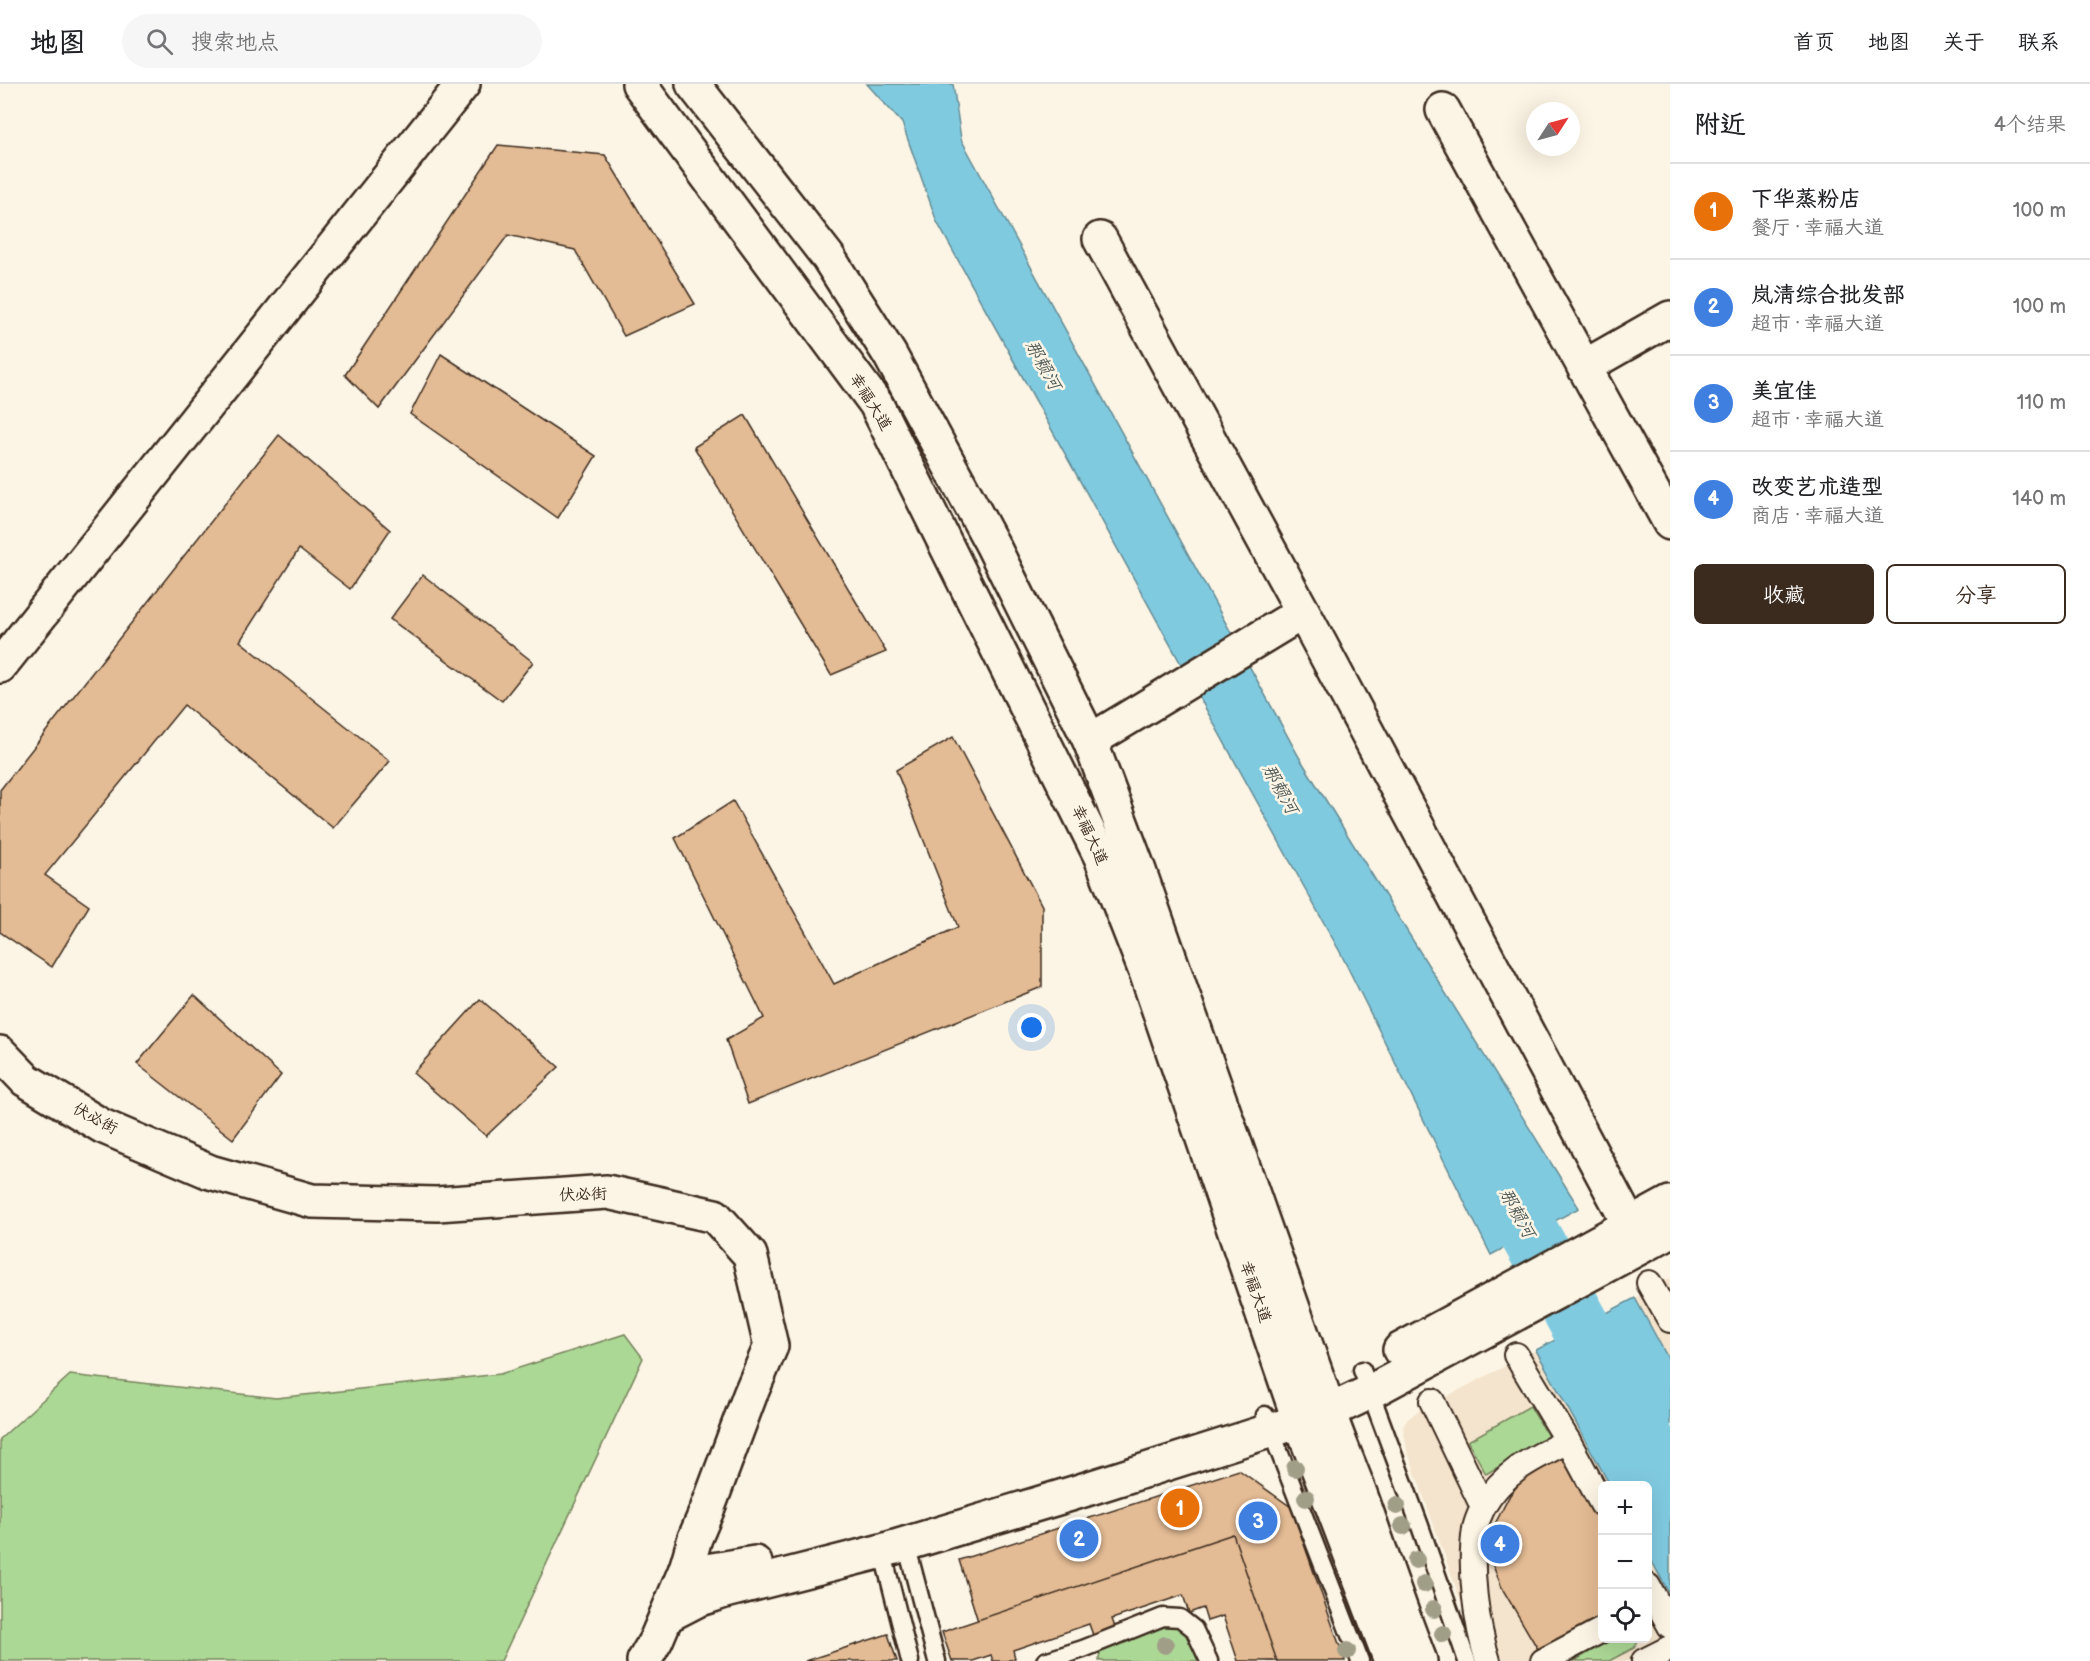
<!DOCTYPE html>
<html lang="zh">
<meta charset="utf-8">
<style>
:root{--surface:#fff;--page:#f6f6f6;--text:#202124;--muted:#757577;--line:#e0e0e0;--accent:#3b2a1e}
body{margin:0;font-family:"Balsamiq Sans","LXGW WenKai TC",sans-serif;background:var(--page);color:var(--text)}
.controls{position:absolute;right:18px;bottom:18px;display:grid;overflow:hidden;border-radius:9px;box-shadow:0 6px 24px #0002}
.controls button{width:54px;height:54px;display:grid;place-items:center;padding:0;border:0;border-bottom:2px solid var(--line);background:var(--surface);color:var(--text);font:30px sans-serif}
.compass{position:absolute;left:1526px;top:18px;width:54px;height:54px;border-radius:50%;background:var(--surface);box-shadow:0 6px 24px #0002;rotate:54deg}
.you{position:absolute;left:1032px;top:944px;width:21px;height:21px;margin:-15px;border:4px solid #fff;border-radius:50%;background:#1a73e8;box-shadow:0 0 0 9px #1a73e833}
.badge{display:grid;place-items:center;width:39px;height:39px;border-radius:50%;background:var(--accent);color:#fff;font-size:20px;font-weight:700}
.pin{position:absolute;translate:-50% -50%;border:3px solid #fff;box-shadow:0 2px 6px #0006}
.list{margin:0;padding:0;list-style:none}
h2{display:flex;justify-content:space-between;align-items:center;height:78px;margin:0;padding:0 24px;font-size:26px}
h2 small{font-size:20px;font-weight:400;color:var(--muted)}
.list li{display:grid;grid-template-columns:39px 1fr auto;gap:18px;align-items:center;box-sizing:border-box;height:96px;padding:0 24px;border-top:2px solid var(--line)}
.list b{display:block;font-size:22px;white-space:nowrap}
.list p{margin:0;font-size:20px;white-space:nowrap;color:var(--muted)}
.list em{font-size:20px;font-style:normal;color:var(--muted)}
.actions{display:flex;gap:12px;padding:18px 24px}
.actions a{flex:1;padding:14px 0;border:2px solid var(--accent);border-radius:9px;text-align:center;font-size:21px;color:var(--accent)}
.actions .main{background:var(--accent);color:#fff}
.icon{flex:none;width:33px;height:33px;fill:none;stroke:currentColor;stroke-width:2;stroke-linecap:round;stroke-linejoin:round}
.map{position:relative;flex:none;width:1670px;height:1577px;overflow:hidden}
header{display:flex;align-items:center;gap:36px;box-sizing:border-box;height:84px;padding:0 30px;background:var(--surface);border-bottom:2px solid var(--line)}
header strong{font-size:28px}
nav{display:flex;gap:33px;margin-inline-start:auto;font-size:21px}
.search{width:420px;height:54px;background:var(--page);display:flex;align-items:center;gap:15px;box-sizing:border-box;padding:0 21px;border-radius:33px;color:var(--muted);font-size:22px}
main{display:flex}
aside{flex:1;background:var(--surface)}
.map>svg:first-child{display:block}
.built{fill:#f4e4cd}
.green{fill:#acd896;stroke:#74815a;stroke-width:1.5}
.water{fill:#80cae0;stroke:#648a92;stroke-width:1.5}
.lines{fill:none;stroke-linecap:round;stroke-linejoin:round}
.river{stroke:#80cae0;stroke-width:60}
.building{fill:#e3bb94;stroke:#3b2a1e;stroke-width:1.5}
.service-casing{stroke:#3b2a1e;stroke-width:21}
.pedestrian-casing{stroke:#3b2a1e;stroke-width:28}
.minor-casing{stroke:#3b2a1e;stroke-width:38}
.tertiary-casing{stroke:#3b2a1e;stroke-width:38}
.secondary-casing{stroke:#3b2a1e;stroke-width:38}
.primary-casing{stroke:#3b2a1e;stroke-width:38}
.service{stroke:#fcf5e5;stroke-width:16}
.pedestrian{stroke:#fcf5e5;stroke-width:24}
.minor{stroke:#fcf5e5;stroke-width:33}
.tertiary{stroke:#fcf5e5;stroke-width:33}
.secondary{stroke:#fcf5e5;stroke-width:33}
.primary{stroke:#fcf5e5;stroke-width:33}
.tree{fill:#a19e88}
.labels{text-anchor:middle;dominant-baseline:central;stroke-width:5;stroke-linejoin:round;paint-order:stroke}
.street-label{font-size:16px;fill:#3b2a1e;stroke:#fcf5e5}
.water-label{font-size:18px;font-style:italic;fill:#505a58;stroke:#fcf5e5}
</style>
<header>
<strong>地图</strong>
<div class="search"><svg class="icon" aria-label="search" viewBox="0 0 24 24"><circle cx="10" cy="10" r="6"/><path d="M15 15l6 6"/></svg>搜索地点</div>
<nav><a>首页</a><a>地图</a><a>关于</a><a>联系</a></nav>
</header>
<main>
<div class="map">
<svg width="1670" height="1577" viewBox="0 0 1670 1577">
<rect width="100%" height="100%" fill="#fcf5e5"/>
<filter id="ink" filterUnits="userSpaceOnUse"><feTurbulence type="fractalNoise" baseFrequency=".0167" numOctaves="2"/><feDisplacementMap in="SourceGraphic" scale="12" xChannelSelector="R" yChannelSelector="G"/><feConvolveMatrix kernelMatrix="1 2 1 2 8 2 1 2 1" color-interpolation-filters="sRGB"/></filter>
<g filter="url(#ink)">
<g class="built">
<path d="M1670,1194V1278L1635,1214Z"/>
<path d="M1536,1266L1610,1401L1602,1402V1554H1648V1470L1670,1511V1577H1482L1407,1366L1403,1343L1407,1336L1415,1329Z"/>
</g>
<g class="green">
<path d="M625,1250L643,1274L501,1577H0V1355L70,1291L276,1314L500,1290Z"/>
<path d="M1530,1322L1549,1354L1486,1390L1468,1357Z"/>
<path d="M1169,1541C1189,1541 1193,1562 1200,1577H1099L1100,1565Z"/>
<path d="M1613,1554L1637,1555L1638,1558L1634,1564L1609,1577H1574Z"/>
</g>
<g class="water">
<path d="M867,0H953L961,55L1299,673L1579,1124L1491,1171L1340,868L937,138L902,39Z"/>
<path d="M1635,1214L1670,1278V1511L1648,1470V1402L1610,1401L1536,1266Z"/>
</g>
<g class="lines">
<path class="river" d="M1490,1079L1670,1402"/>
</g>
<g class="building">
<path d="M498,61L605,71L695,220L624,252L575,166L508,151L379,325L345,291Z"/>
<path d="M441,270L596,372L558,434L410,330Z"/>
<path d="M745,331L886,568L831,591L694,363Z"/>
<path d="M279,351L390,446L350,505L299,465L240,557L390,677L333,744L184,621L45,791L89,822L52,883L0,848V706Z"/>
<path d="M423,491L533,578L502,617L390,535Z"/>
<path d="M953,653L1042,822V903L748,1020L726,956L764,934L675,754L733,717L834,900L958,843L896,686Z"/>
<path d="M194,911L281,991L233,1055L137,980Z"/>
<path d="M480,915L559,983L486,1052L413,989Z"/>
<path d="M1566,1366L1602,1432V1535L1539,1567L1503,1506L1491,1477L1489,1467L1496,1438L1510,1411L1530,1386Z"/>
<path d="M1239,1386L1291,1423L1345,1577H1268L1235,1481L982,1550L959,1476Z"/>
<path d="M1233,1450L1277,1577H1238L1223,1532L1207,1537L1203,1524L1189,1529L1183,1511L1112,1535L1116,1546L1094,1554L1089,1540L1013,1566L1015,1574L1007,1577H993L991,1571L973,1577H952L942,1548Z"/>
<path d="M888,1550L897,1577H805Z"/>
</g>
<g class="lines">
<g class="service-casing">
<g id="service">
<path d="M1362,1286L1420,1442L1467,1577"/>
<path d="M1265,1331L1360,1577"/>
<path d="M905,1456L937,1577"/>
<path d="M881,1462L910,1577"/>
<path d="M1045,1577L1083,1565L1163,1533L1180,1534L1194,1545L1209,1577"/>
</g>
</g>
<g class="pedestrian-casing">
<g id="pedestrian">
<path d="M1649,1199L1670,1236"/>
<path d="M1516,1271L1568,1357L1602,1420"/>
<path d="M1432,1317L1483,1423C1480,1430 1476,1438 1475,1445C1469,1484 1476,1540 1488,1577"/>
<path d="M1483,1423C1503,1388 1533,1374 1568,1357"/>
<path d="M1648,1502L1670,1542"/>
<path d="M1543,1577L1602,1546"/>
<path d="M1644,1577L1670,1564"/>
</g>
</g>
<g class="minor-casing">
<g id="minor">
<path d="M1443,26L1670,439"/>
<path d="M1100,155L1303,528L1641,1162"/>
<path d="M0,582L463,0"/>
<path d="M1090,657L1303,528"/>
</g>
</g>
<g class="tertiary-casing">
<g id="tertiary">
<path d="M1584,283L1670,234"/>
<path d="M1400,1266L1670,1119"/>
<path d="M686,1485L706,1487L755,1479"/>
<path d="M666,1532L697,1516L725,1507L882,1467L1074,1409L1272,1346L1328,1328L1370,1308L1670,1147"/>
</g>
</g>
<g class="secondary-casing">
<path id="secondary" d="M0,969L26,996L102,1042L210,1088L312,1117L437,1120L607,1108L715,1132L750,1171L771,1262L750,1311L707,1426L695,1454L686,1485"/>
</g>
<g class="primary-casing">
<g id="primary">
<path d="M639,0L876,320L1101,773L1146,888L1294,1321L1391,1577"/>
<path d="M693,0L828,173L890,271L992,460L1090,657L1138,784L1322,1307C1332,1344 1349,1379 1362,1415C1381,1469 1399,1524 1420,1577"/>
<path d="M644,1577L656,1556L686,1485"/>
</g>
</g>
<use href="#service" class="service"/>
<use href="#pedestrian" class="pedestrian"/>
<use href="#minor" class="minor"/>
<use href="#tertiary" class="tertiary"/>
<use href="#secondary" class="secondary"/>
<use href="#primary" class="primary"/>
</g>
<g class="tree">
<circle cx="1295" cy="1384" r="9"/>
<circle cx="1306" cy="1414" r="9"/>
<circle cx="1397" cy="1422" r="9"/>
<circle cx="1403" cy="1442" r="9"/>
<circle cx="1416" cy="1476" r="9"/>
<circle cx="1424" cy="1500" r="9"/>
<circle cx="1434" cy="1525" r="9"/>
<circle cx="1443" cy="1550" r="9"/>
<circle cx="1165" cy="1561" r="9"/>
<circle cx="1347" cy="1567" r="9"/>
</g>
</g>
<g class="labels">
<g class="street-label">
<text transform="translate(870 318) rotate(58)">幸福大道</text>
<text transform="translate(1089 751) rotate(65)">幸福大道</text>
<text transform="translate(95 1035) rotate(28)">伏必街</text>
<text transform="translate(583 1111) rotate(-2)">伏必街</text>
<text transform="translate(1255 1208) rotate(71)">幸福大道</text>
</g>
<g class="water-label">
<text transform="translate(1043 281) rotate(61)">那赖河</text>
<text transform="translate(1280 705) rotate(61)">那赖河</text>
<text transform="translate(1517 1129) rotate(61)">那赖河</text>
</g>
</g>
</svg>
<div class="controls">
<button>+</button>
<button>−</button>
<button><svg class="icon" aria-label="locate" viewBox="0 0 24 24"><circle cx="12" cy="12" r="6"/><path d="M12 2v4M12 18v4M2 12h4M18 12h4"/></svg></button>
</div>
<svg class="compass" viewBox="-18 -18 36 36"><path d="M0-13l5 13h-10z" fill="#e53935"/><path d="M0 13l5-13h-10z" fill="#757577"/></svg>
<div class="you"></div>
<div class="pin badge" style="left:1180px;top:1424px;background:#e8710a">1</div>
<div class="pin badge" style="left:1079px;top:1455px;background:#3f7fe0">2</div>
<div class="pin badge" style="left:1258px;top:1437px;background:#3f7fe0">3</div>
<div class="pin badge" style="left:1500px;top:1460px;background:#3f7fe0">4</div>
</div>
<aside>
<h2>附近<small>4个结果</small></h2>
<ul class="list">
<li><span class="badge" style="background:#e8710a">1</span><div><b>下华蒸粉店</b><p>餐厅 · 幸福大道</p></div><em>100 m</em></li>
<li><span class="badge" style="background:#3f7fe0">2</span><div><b>岚清综合批发部</b><p>超市 · 幸福大道</p></div><em>100 m</em></li>
<li><span class="badge" style="background:#3f7fe0">3</span><div><b>美宜佳</b><p>超市 · 幸福大道</p></div><em>110 m</em></li>
<li><span class="badge" style="background:#3f7fe0">4</span><div><b>改变艺术造型</b><p>商店 · 幸福大道</p></div><em>140 m</em></li>
</ul>
<div class="actions"><a class="main">收藏</a><a>分享</a></div>
</aside>
</main>
